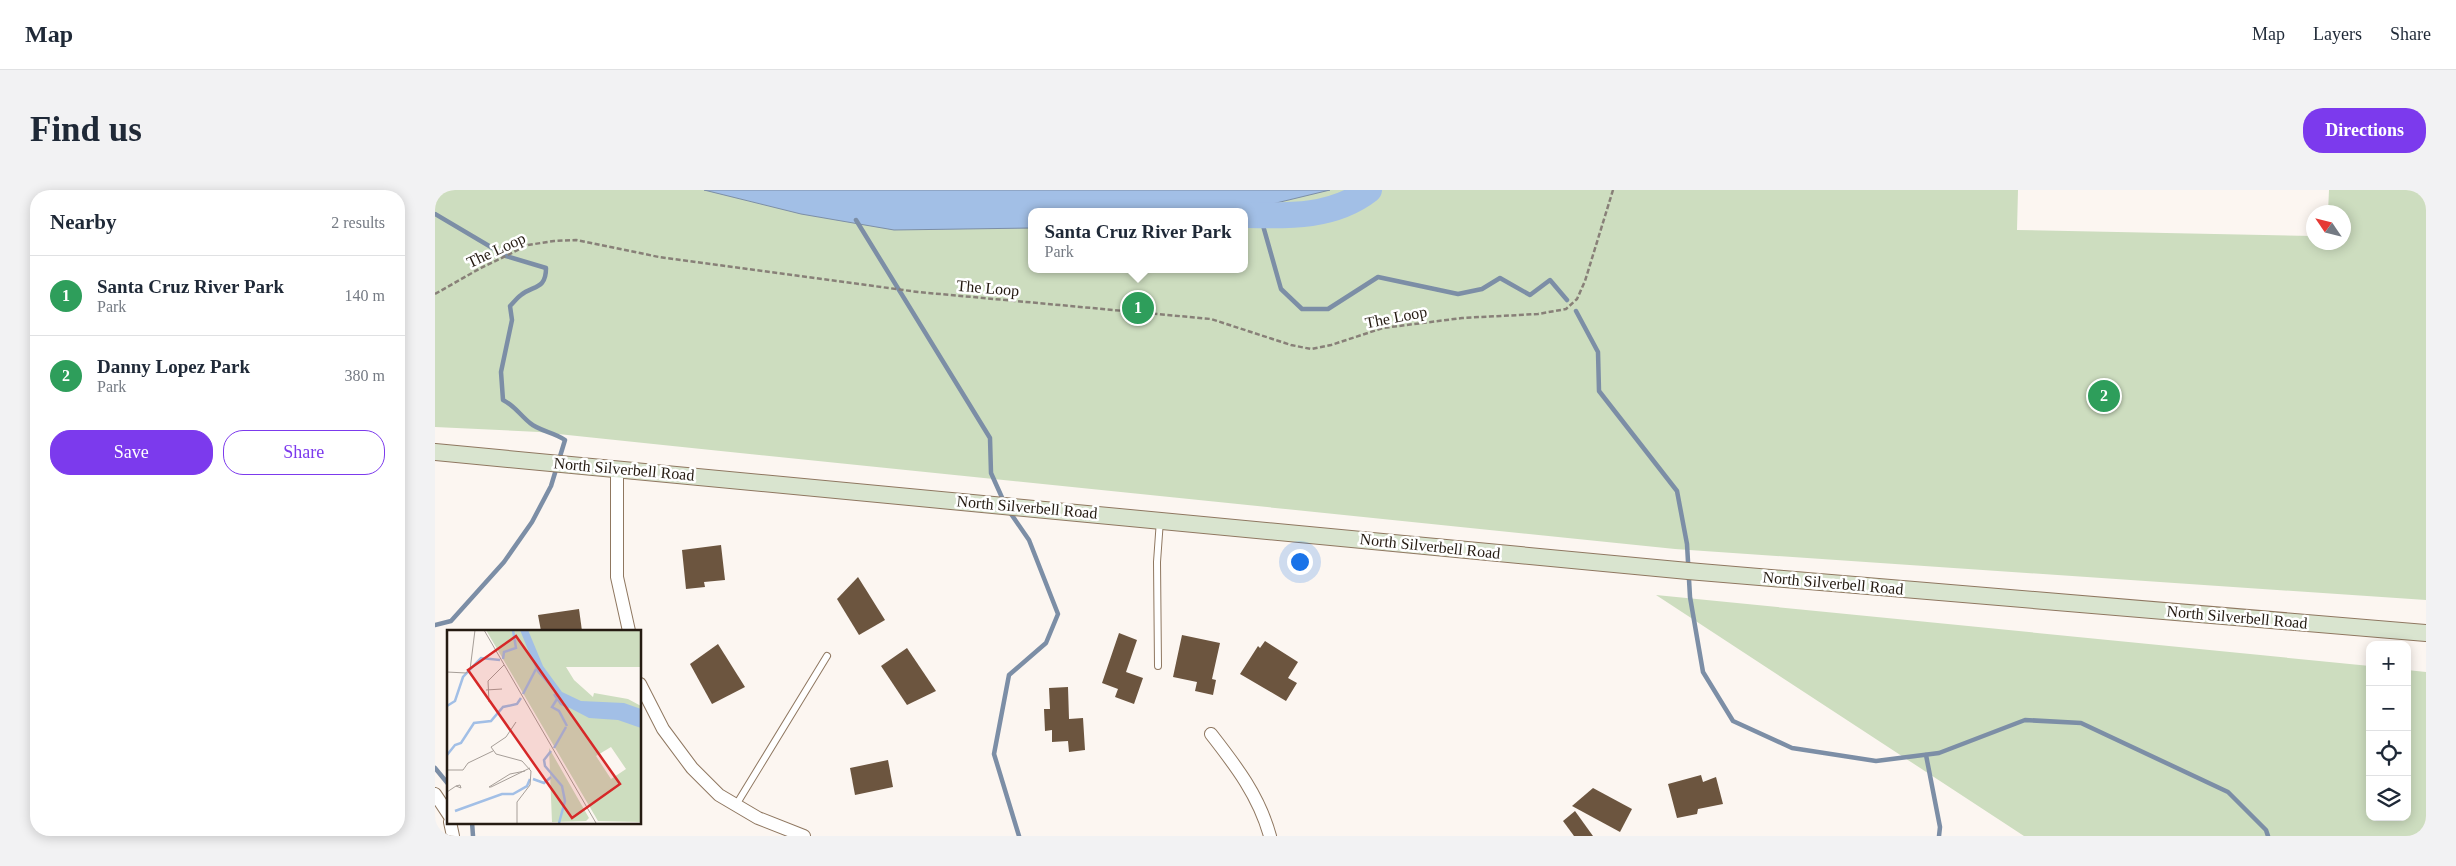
<!DOCTYPE html>
<meta charset="utf-8">
<style>
:root{--surface:#fff;--page:#f2f2f3;--text:#1f2937;--muted:#747a83;--line:#e0e1e3;--accent:#7c3aed}
body{margin:0;font-family:Georgia,serif;background:var(--page);color:var(--text)}
.controls{position:absolute;right:15px;bottom:15px;display:grid;overflow:hidden;border-radius:10px;box-shadow:0 2px 12px #0003}
.controls button{width:45px;height:45px;display:grid;place-items:center;padding:0;border:0;border-bottom:1px solid var(--line);background:var(--surface);color:var(--text);font:25px sans-serif}
.compass{position:absolute;left:1871px;top:15px;width:45px;height:45px;border-radius:50%;background:var(--surface);box-shadow:0 2px 12px #0003;rotate:305deg}
.you{position:absolute;left:864px;top:371px;width:18px;height:18px;margin:-12px;border:4px solid #fff;border-radius:50%;background:#1a73e8;box-shadow:0 0 0 8px #1a73e833}
.badge{display:grid;place-items:center;width:32px;height:32px;border-radius:50%;background:var(--accent);color:#fff;font-size:16px;font-weight:700}
.pin{position:absolute;translate:-50% -50%;border:2px solid #fff;box-shadow:0 1px 5px #0006}
.popup{position:absolute;left:593px;top:18px;width:220px;height:65px;box-sizing:border-box;display:grid;place-content:center;border-radius:10px;background:var(--surface);filter:drop-shadow(0 1px 4px #0005);font-size:16px;white-space:nowrap;color:var(--muted)}
.popup b{font-size:19px;color:var(--text)}
.popup::after{content:'';position:absolute;left:50%;top:100%;margin-left:-10px;border:10px solid transparent;border-top-color:var(--surface)}
.list{margin:0;padding:0;list-style:none}
h2{display:flex;justify-content:space-between;align-items:center;height:65px;margin:0;padding:0 20px;font-size:21px}
h2 small{font-size:16px;font-weight:400;color:var(--muted)}
.list li{display:grid;grid-template-columns:32px 1fr auto;gap:15px;align-items:center;box-sizing:border-box;height:80px;padding:0 20px;border-top:1px solid var(--line)}
.list b{display:block;font-size:19px;white-space:nowrap}
.list p{margin:0;font-size:16px;white-space:nowrap;color:var(--muted)}
.list em{font-size:16px;font-style:normal;color:var(--muted)}
.actions{display:flex;gap:10px;padding:15px 20px}
.actions a{flex:1;padding:11px 0;border:1px solid var(--accent);border-radius:20px;text-align:center;font-size:18px;color:var(--accent)}
.actions .main{background:var(--accent);color:#fff}
.icon{flex:none;width:28px;height:28px;fill:none;stroke:currentColor;stroke-width:2;stroke-linecap:round;stroke-linejoin:round}
.map{position:relative;flex:none;width:1991px;height:646px;overflow:hidden;border-radius:20px}
header{display:flex;align-items:center;gap:30px;box-sizing:border-box;height:70px;padding:0 25px;background:var(--surface);border-bottom:1px solid var(--line)}
header strong{font-size:24px}
nav{display:flex;gap:28px;margin-inline-start:auto;font-size:18px}
.intro{display:flex;align-items:center;justify-content:space-between;box-sizing:border-box;height:120px;padding:0 30px}
h1{margin:0;font-size:35px}
.button{padding:12px 22px;border-radius:20px;background:var(--accent);color:#fff;font-size:18px;font-weight:700}
main{display:flex;gap:30px;padding:0 30px}
aside{flex:1;background:var(--surface);border-radius:20px;box-shadow:0 2px 12px #0003}
.map>svg:first-child{display:block}
.green{fill:#cdddbf;fill-rule:evenodd}
.water{fill:#a2bfe6;stroke:#7c8ea6}
.lines{fill:none;stroke-linecap:round;stroke-linejoin:round}
.stream{stroke:#7c8ea6;stroke-width:4.5}
.river{stroke:#a2bfe6;stroke-width:26}
.building{fill:#6c553f}
.service-casing{stroke:#8f7760;stroke-width:8}
.minor-casing{stroke:#8f7760;stroke-width:14}
.secondary-casing{stroke:#8f7760;stroke-width:18}
.path{stroke:#888078;stroke-width:2.5;stroke-dasharray:5 2.5;stroke-linecap:butt}
.service{stroke:#fff;stroke-width:6}
.minor{stroke:#fff;stroke-width:12}
.secondary{stroke:#d9e4cf;stroke-width:16}
.labels{text-anchor:middle;dominant-baseline:central;stroke-width:5;stroke-linejoin:round;paint-order:stroke}
.street-label{font-size:16px;fill:#251b12;stroke:#fff}
.inset-river{fill:none;stroke:#a2bfe6;stroke-width:2.5}
.inset-road{fill:none;stroke:#a69e98;stroke-width:1}
.view{fill:#d62828;fill-opacity:0.15;stroke:#d62828;stroke-width:2.5}
.inset-edge{fill:none;stroke:#251b12;stroke-width:2.5}
</style>
<header>
<strong>Map</strong>
<nav><a>Map</a><a>Layers</a><a>Share</a></nav>
</header>
<div class="intro"><h1>Find us</h1><a class="button">Directions</a></div>
<main>
<aside>
<h2>Nearby<small>2 results</small></h2>
<ul class="list">
<li><span class="badge" style="background:#2e9e5b">1</span><div><b>Santa Cruz River Park</b><p>Park</p></div><em>140 m</em></li>
<li><span class="badge" style="background:#2e9e5b">2</span><div><b>Danny Lopez Park</b><p>Park</p></div><em>380 m</em></li>
</ul>
<div class="actions"><a class="main">Save</a><a>Share</a></div>
</aside>
<div class="map">
<svg width="1991" height="646" viewBox="0 0 1991 646">
<rect width="100%" height="100%" fill="#fcf6f1"/>
<g class="green">
<path d="M0,0H1583L1582,40L1878,46V52H1908V22H1893L1894,0H1991V410L1240,359L228,255L104,242L0,237ZM597,22H809V79H597Z"/>
<path d="M1221,405L1935,476V627H1972V480L1991,482V646H1589Z"/>
</g>
<path class="water" d="M269,0H895L804,22H597V38L459,40L366,24Z"/>
<g class="lines">
<g class="stream">
<path d="M0,24L71,66L111,78C111,100 98,95 86,105C82,108 78,113 75,116L77,130L66,182L68,210C80,216 85,225 95,233C104,241 119,242 130,250L116,296L97,332L69,372L16,431L0,435"/>
<path d="M825,25L846,99L867,119H893L943,87L1023,104L1047,99L1065,88L1095,105L1115,90L1132,110"/>
<path d="M421,30L555,248L556,283L569,312"/>
<path d="M1141,121L1163,162L1164,201L1242,301L1252,354L1255,407L1268,482L1298,531L1357,558L1441,571L1504,563L1590,530L1646,533L1793,602L1831,640L1833,646"/>
<path d="M574,321L594,350L623,424L611,453L574,485L559,564L584,646"/>
<path d="M1491,565L1505,637L1504,646"/>
<path d="M0,578L14,595"/>
<path d="M37,632L38,646"/>
</g>
<path class="river" d="M809,25C852,26 898,28 934,0"/>
</g>
<g class="building">
<path d="M286,355L290,390L269,392L270,397L251,399L247,360Z"/>
<path d="M423,387L450,430L424,445L402,409Z"/>
<path d="M144,419L147,441H106L103,425Z"/>
<path d="M684,443L702,450L691,482L708,488L699,514L680,507L683,499L667,493Z"/>
<path d="M747,445L785,453L777,489L781,490L778,505L760,501L762,492L738,487Z"/>
<path d="M830,451L863,472L853,488L862,493L851,511L805,484L823,456L825,458Z"/>
<path d="M283,454L310,497L277,514L255,474Z"/>
<path d="M472,458L501,501L472,515L446,476Z"/>
<path d="M633,497L634,529L648,528L650,560L634,562L633,551L617,552V540L610,541L609,519H615L614,498Z"/>
<path d="M453,570L458,597L420,605L415,578Z"/>
<path d="M1266,585L1268,592L1281,587L1288,614L1263,619L1262,624L1242,628L1233,594Z"/>
<path d="M1158,598L1197,619L1185,642L1137,616Z"/>
<path d="M1140,621L1158,646H1139L1128,631Z"/>
</g>
<g class="lines">
<g class="service-casing">
<g id="service">
<path d="M723,476L722,372L725,330"/>
<path d="M301,615L392,466"/>
</g>
</g>
<g class="minor-casing">
<g id="minor">
<path d="M182,278V387L194,441"/>
<path d="M205,494L228,539L257,578L284,605L323,628L369,646"/>
<path d="M776,544C801,576 824,606 835,646"/>
<path d="M0,604L14,625"/>
<path d="M15,632L18,646"/>
</g>
</g>
<g class="secondary-casing">
<path id="secondary" d="M0,262L1253,381L1991,443"/>
</g>
<path class="path" d="M0,104L44,79L93,55L119,51L141,50L224,67L483,102L776,129L856,155L876,159L896,155L948,138L1027,128L1103,124L1131,119L1142,109L1150,91L1178,0"/>
<use href="#service" class="service"/>
<use href="#minor" class="minor"/>
<use href="#secondary" class="secondary"/>
</g>
<g class="labels">
<g class="street-label">
<text transform="translate(61 60) rotate(-25)">The Loop</text>
<text transform="translate(553 98) rotate(5)">The Loop</text>
<text transform="translate(961 127) rotate(-11)">The Loop</text>
<text transform="translate(189 279) rotate(5)">North Silverbell Road</text>
<text transform="translate(592 317) rotate(5)">North Silverbell Road</text>
<text transform="translate(995 356) rotate(6)">North Silverbell Road</text>
<text transform="translate(1398 393) rotate(5)">North Silverbell Road</text>
<text transform="translate(1802 427) rotate(5)">North Silverbell Road</text>
</g>
</g>
<g transform="translate(12 440)">
<rect width="194" height="194" fill="#fcf6f1"/>
<path d="M39,0H194V37H119L127,50L146,67L147,63L181,69L194,76V192L151,191ZM164,117L179,139L164,149L149,126ZM102,118L142,188L139,191L105,192Z" fill="#cdddbf" fill-rule="evenodd"/>
<path d="M73,0H81L96,36L115,62L134,71L177,73L194,79V98L171,90L142,88L121,77L90,42Z" fill="#a2bfe6"/>
<path class="inset-river" d="M56,29L57,22L69,18L66,0M76,64L89,39M107,64L114,74L122,77M110,69L105,77L112,81L120,96M0,76L8,71L16,47L34,28L53,30M107,118L119,97M104,121L97,130L98,136L115,156L118,171L112,193M0,125L8,115L14,113L27,93L44,91L56,77L70,74L74,68M86,149L97,153L104,147M8,181L55,164H66L80,156L83,149"/>
<path class="inset-road" d="M37,0L149,193M0,42L19,43L23,40L28,0M39,60L55,59M42,72L41,51L57,35M69,92L59,107L44,117L49,124L75,131L84,141L83,155L70,172V193M0,140H16L21,133L46,121M78,141L63,144L42,157H44L83,138M0,162L9,156L14,158L13,155L9,156"/>
<path class="view" d="M69,6L173,154L125,188L21,40Z"/>
<rect width="194" height="194" class="inset-edge"/>
</g>
</svg>
<div class="controls">
<button>+</button>
<button>−</button>
<button><svg class="icon" aria-label="locate" viewBox="0 0 24 24"><circle cx="12" cy="12" r="6"/><path d="M12 2v4M12 18v4M2 12h4M18 12h4"/></svg></button>
<button><svg class="icon" aria-label="layers" viewBox="0 0 24 24"><path d="M12 4l9 5-9 5-9-5zM3 14l9 5 9-5"/></svg></button>
</div>
<svg class="compass" viewBox="-18 -18 36 36"><path d="M0-13l5 13h-10z" fill="#e53935"/><path d="M0 13l5-13h-10z" fill="#747a83"/></svg>
<div class="you"></div>
<div class="pin badge" style="left:703px;top:118px;background:#2e9e5b">1</div>
<div class="popup"><b>Santa Cruz River Park</b>Park</div>
<div class="pin badge" style="left:1669px;top:206px;background:#2e9e5b">2</div>
</div>
</main>
